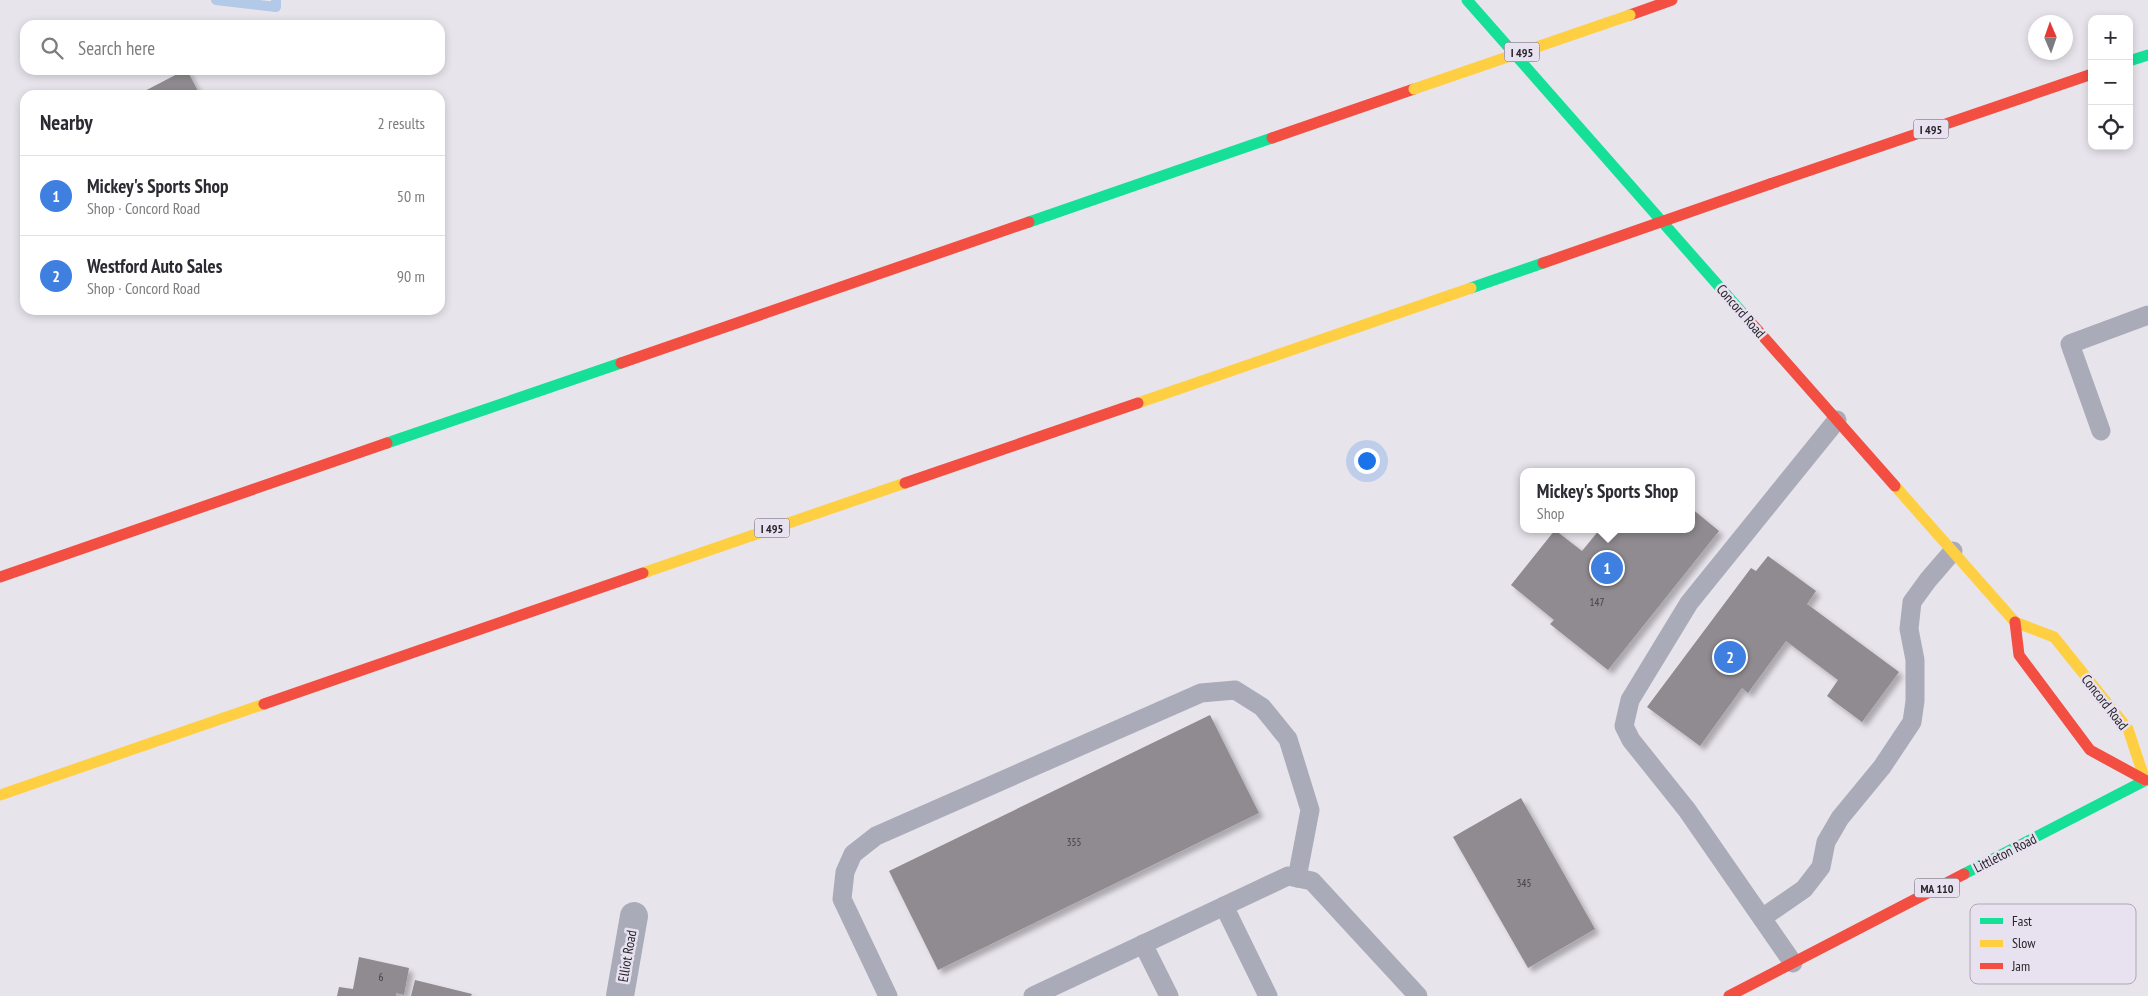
<!DOCTYPE html>
<meta charset="utf-8">
<style>
:root{--surface:#fff;--page:#f2f2f3;--text:#2b2b33;--muted:#7c7c81;--line:#e1e1e2;--accent:#111827}
body{margin:0;font-family:"PT Sans Narrow",sans-serif;background:var(--page);color:var(--text)}
.controls{position:absolute;right:15px;top:15px;display:grid;overflow:hidden;border-radius:10px;box-shadow:0 2px 8px #0003}
.controls button{width:45px;height:45px;display:grid;place-items:center;padding:0;border:0;border-bottom:1px solid var(--line);background:var(--surface);color:var(--text);font:25px sans-serif}
.compass{position:absolute;left:2028px;top:15px;width:45px;height:45px;border-radius:50%;background:var(--surface);box-shadow:0 2px 8px #0003;rotate:358deg}
.you{position:absolute;left:1366px;top:460px;width:18px;height:18px;margin:-12px;border:4px solid #fff;border-radius:50%;background:#1a73e8;box-shadow:0 0 0 8px #1a73e833}
.badge{display:grid;place-items:center;width:32px;height:32px;border-radius:50%;background:var(--accent);color:#fff;font-size:16px;font-weight:700}
.pin{position:absolute;translate:-50% -50%;border:2px solid #fff;box-shadow:0 1px 5px #0006}
.popup{position:absolute;left:1520px;top:468px;width:175px;height:65px;box-sizing:border-box;display:grid;place-content:center;border-radius:10px;background:var(--surface);filter:drop-shadow(0 1px 4px #0005);font-size:16px;white-space:nowrap;color:var(--muted)}
.popup b{font-size:19px;color:var(--text)}
.popup::after{content:'';position:absolute;left:50%;top:100%;margin-left:-10px;border:10px solid transparent;border-top-color:var(--surface)}
.list{margin:0;padding:0;list-style:none}
h2{display:flex;justify-content:space-between;align-items:center;height:65px;margin:0;padding:0 20px;font-size:21px}
h2 small{font-size:16px;font-weight:400;color:var(--muted)}
.list li{display:grid;grid-template-columns:32px 1fr auto;gap:15px;align-items:center;box-sizing:border-box;height:80px;padding:0 20px;border-top:1px solid var(--line)}
.list b{display:block;font-size:19px;white-space:nowrap}
.list p{margin:0;font-size:16px;white-space:nowrap;color:var(--muted)}
.list em{font-size:16px;font-style:normal;color:var(--muted)}
.icon{flex:none;width:28px;height:28px;fill:none;stroke:currentColor;stroke-width:2;stroke-linecap:round;stroke-linejoin:round}
.map{position:relative;flex:none;width:2148px;height:996px;overflow:hidden}
.search{position:absolute;background:var(--surface);box-shadow:0 2px 8px #0003;left:20px;top:20px;width:425px;height:55px;display:flex;align-items:center;gap:12px;box-sizing:border-box;padding:0 18px;border-radius:15px;color:var(--muted);font-size:19px}
.panel{position:absolute;background:var(--surface);box-shadow:0 2px 8px #0003;left:20px;top:90px;width:425px;height:225px;border-radius:15px}
.map>svg:first-child{display:block}
.lines{fill:none;stroke-linecap:round;stroke-linejoin:round}
.stream{stroke:#b2c9e8;stroke-width:10}
.building{fill:#8f8b90;filter:url(#shadow)}
.lane{stroke:#aaabb8;stroke-width:19}
.street{stroke:#aaabb8;stroke-width:28}
.fast{stroke:#16e098;stroke-width:11}
.slow{stroke:#ffcf43;stroke-width:11}
.jam{stroke:#f24e42;stroke-width:11}
.slow-bridge{stroke:#ffcf43;stroke-width:11}
.jam-bridge{stroke:#f24e42;stroke-width:11}
.labels{text-anchor:middle;dominant-baseline:central;stroke-width:5;stroke-linejoin:round;paint-order:stroke}
.number-label{font-size:11px;fill:#423e44}
.shield{fill:#e8e1ef;stroke:#625d66;stroke-width:1}
.shield-label{font-size:12px;font-weight:bold;fill:#28252b}
.street-label{font-size:14px;fill:#28252b;stroke:#e8e1ef}
.key{fill:#e8e1ef;stroke:#aea9b4;stroke-width:1}
.key-label{font-size:14px;fill:#28252b}
</style>
<div class="map">
<svg width="2148" height="996" viewBox="0 0 2148 996">
<defs>
<filter id="shadow"><feDropShadow dx="4.5" dy="4.5" stdDeviation="2.5" flood-color="#0004"/></filter>
</defs>
<rect width="100%" height="100%" fill="#e8e4ec"/>
<g class="lines">
<path class="stream" d="M216,0L276,7V0"/>
</g>
<g class="building">
<path d="M187,70L200,95H137L185,70Z"/>
<path d="M1691,508L1719,531L1608,670L1550,624L1554,620L1511,585L1555,530L1582,551L1600,529H1691Z"/>
<path d="M1768,556L1816,591L1807,604L1899,672L1862,722L1827,696L1838,680L1786,641L1748,693L1742,688L1700,746L1647,707L1751,568L1756,571Z"/>
<path d="M1210,715L1259,813L938,970L889,871Z"/>
<path d="M1521,798L1595,929L1528,968L1453,837Z"/>
<path d="M359,957L409,968L404,995L396,993V996H337L339,987L353,989Z"/>
<path d="M415,980L472,994L471,996H411Z"/>
</g>
<g class="lines">
<g class="lane">
<path d="M2101,431L2070,344L2148,315"/>
<path d="M1224,906L1268,996"/>
<path d="M1762,918L1804,889L1821,867L1826,842L1840,818L1882,767L1912,722L1915,701V660L1909,629L1912,602L1928,580L1953,551"/>
<path d="M1143,944L1169,996"/>
<path d="M1793,963L1687,810L1631,740L1624,726L1630,700L1689,603L1837,420"/>
<path d="M888,996L842,899L845,872L853,854L876,836L1201,693L1235,690L1262,707L1288,739L1310,810L1297,878"/>
<path d="M1033,996L1288,876L1312,881L1418,996"/>
</g>
<path class="street" d="M620,996L634,916"/>
<g class="fast">
<path d="M1467,0L1746,317"/>
<path d="M2129,61L2148,55"/>
<path d="M1029,222L1272,138"/>
<path d="M1471,288L1543,263"/>
<path d="M387,443L621,363"/>
<path d="M1964,874L2148,779"/>
</g>
<g class="slow">
<path d="M1138,403L1471,288"/>
<path d="M1895,486L2015,622L2054,637L2128,729L2145,780"/>
<path d="M643,573L905,483"/>
<path d="M0,795L264,704"/>
</g>
<g class="jam">
<path d="M1630,15L1672,0"/>
<path d="M1272,138L1414,89"/>
<path d="M1770,184L2092,74"/>
<path d="M1746,317L1895,486"/>
<path d="M621,363L1029,222"/>
<path d="M905,483L1138,403"/>
<path d="M0,577L387,443"/>
<path d="M2015,622L2019,655L2090,750L2145,780"/>
<path d="M264,704L643,573"/>
<path d="M1729,996L1964,874"/>
</g>
<path class="slow-bridge" d="M1414,89L1630,15"/>
<path class="jam-bridge" d="M1543,263L1770,184"/>
</g>
<g class="labels">
<g class="number-label">
<text x="1597" y="602">147</text>
<text x="1074" y="842">355</text>
<text x="1524" y="883">345</text>
<text x="381" y="977">6</text>
</g>
<g class="shield">
<rect x="1504.5" y="42.5" width="35" height="19" rx="4"/>
<rect x="1913.5" y="119.5" width="35" height="19" rx="4"/>
<rect x="754.5" y="518.5" width="35" height="19" rx="4"/>
<rect x="1914.5" y="878.5" width="45" height="19" rx="4"/>
</g>
<g class="shield-label">
<text x="1522" y="52">I 495</text>
<text x="1931" y="129">I 495</text>
<text x="772" y="528">I 495</text>
<text x="1937" y="888">MA 110</text>
</g>
<g class="street-label">
<text transform="translate(1741 311) rotate(49)">Concord Road</text>
<text transform="translate(2105 702) rotate(52)">Concord Road</text>
<text transform="translate(2005 853) rotate(-27)">Littleton Road</text>
<text transform="translate(627 956) rotate(-80)">Elliot Road</text>
</g>
</g>
<rect x="1970" y="904" width="166" height="80" rx="8" class="key"/>
<rect x="1980" y="918" width="23" height="6" fill="#16e098"/>
<rect x="1980" y="940" width="23" height="7" fill="#ffcf43"/>
<rect x="1980" y="963" width="23" height="6" fill="#f24e42"/>
<g class="key-label">
<text x="2012" y="926">Fast</text>
<text x="2012" y="948">Slow</text>
<text x="2012" y="971">Jam</text>
</g>
</svg>
<div class="controls">
<button>+</button>
<button>−</button>
<button><svg class="icon" aria-label="locate" viewBox="0 0 24 24"><circle cx="12" cy="12" r="6"/><path d="M12 2v4M12 18v4M2 12h4M18 12h4"/></svg></button>
</div>
<svg class="compass" viewBox="-18 -18 36 36"><path d="M0-13l5 13h-10z" fill="#e53935"/><path d="M0 13l5-13h-10z" fill="#7c7c81"/></svg>
<div class="you"></div>
<div class="pin badge" style="left:1607px;top:568px;background:#3f7fe0">1</div>
<div class="popup"><b>Mickey's Sports Shop</b>Shop</div>
<div class="pin badge" style="left:1730px;top:657px;background:#3f7fe0">2</div>
<div class="search"><svg class="icon" aria-label="search" viewBox="0 0 24 24"><circle cx="10" cy="10" r="6"/><path d="M15 15l6 6"/></svg>Search here</div>
<section class="panel">
<h2>Nearby<small>2 results</small></h2>
<ul class="list">
<li><span class="badge" style="background:#3f7fe0">1</span><div><b>Mickey's Sports Shop</b><p>Shop · Concord Road</p></div><em>50 m</em></li>
<li><span class="badge" style="background:#3f7fe0">2</span><div><b>Westford Auto Sales</b><p>Shop · Concord Road</p></div><em>90 m</em></li>
</ul>
</section>
</div>
